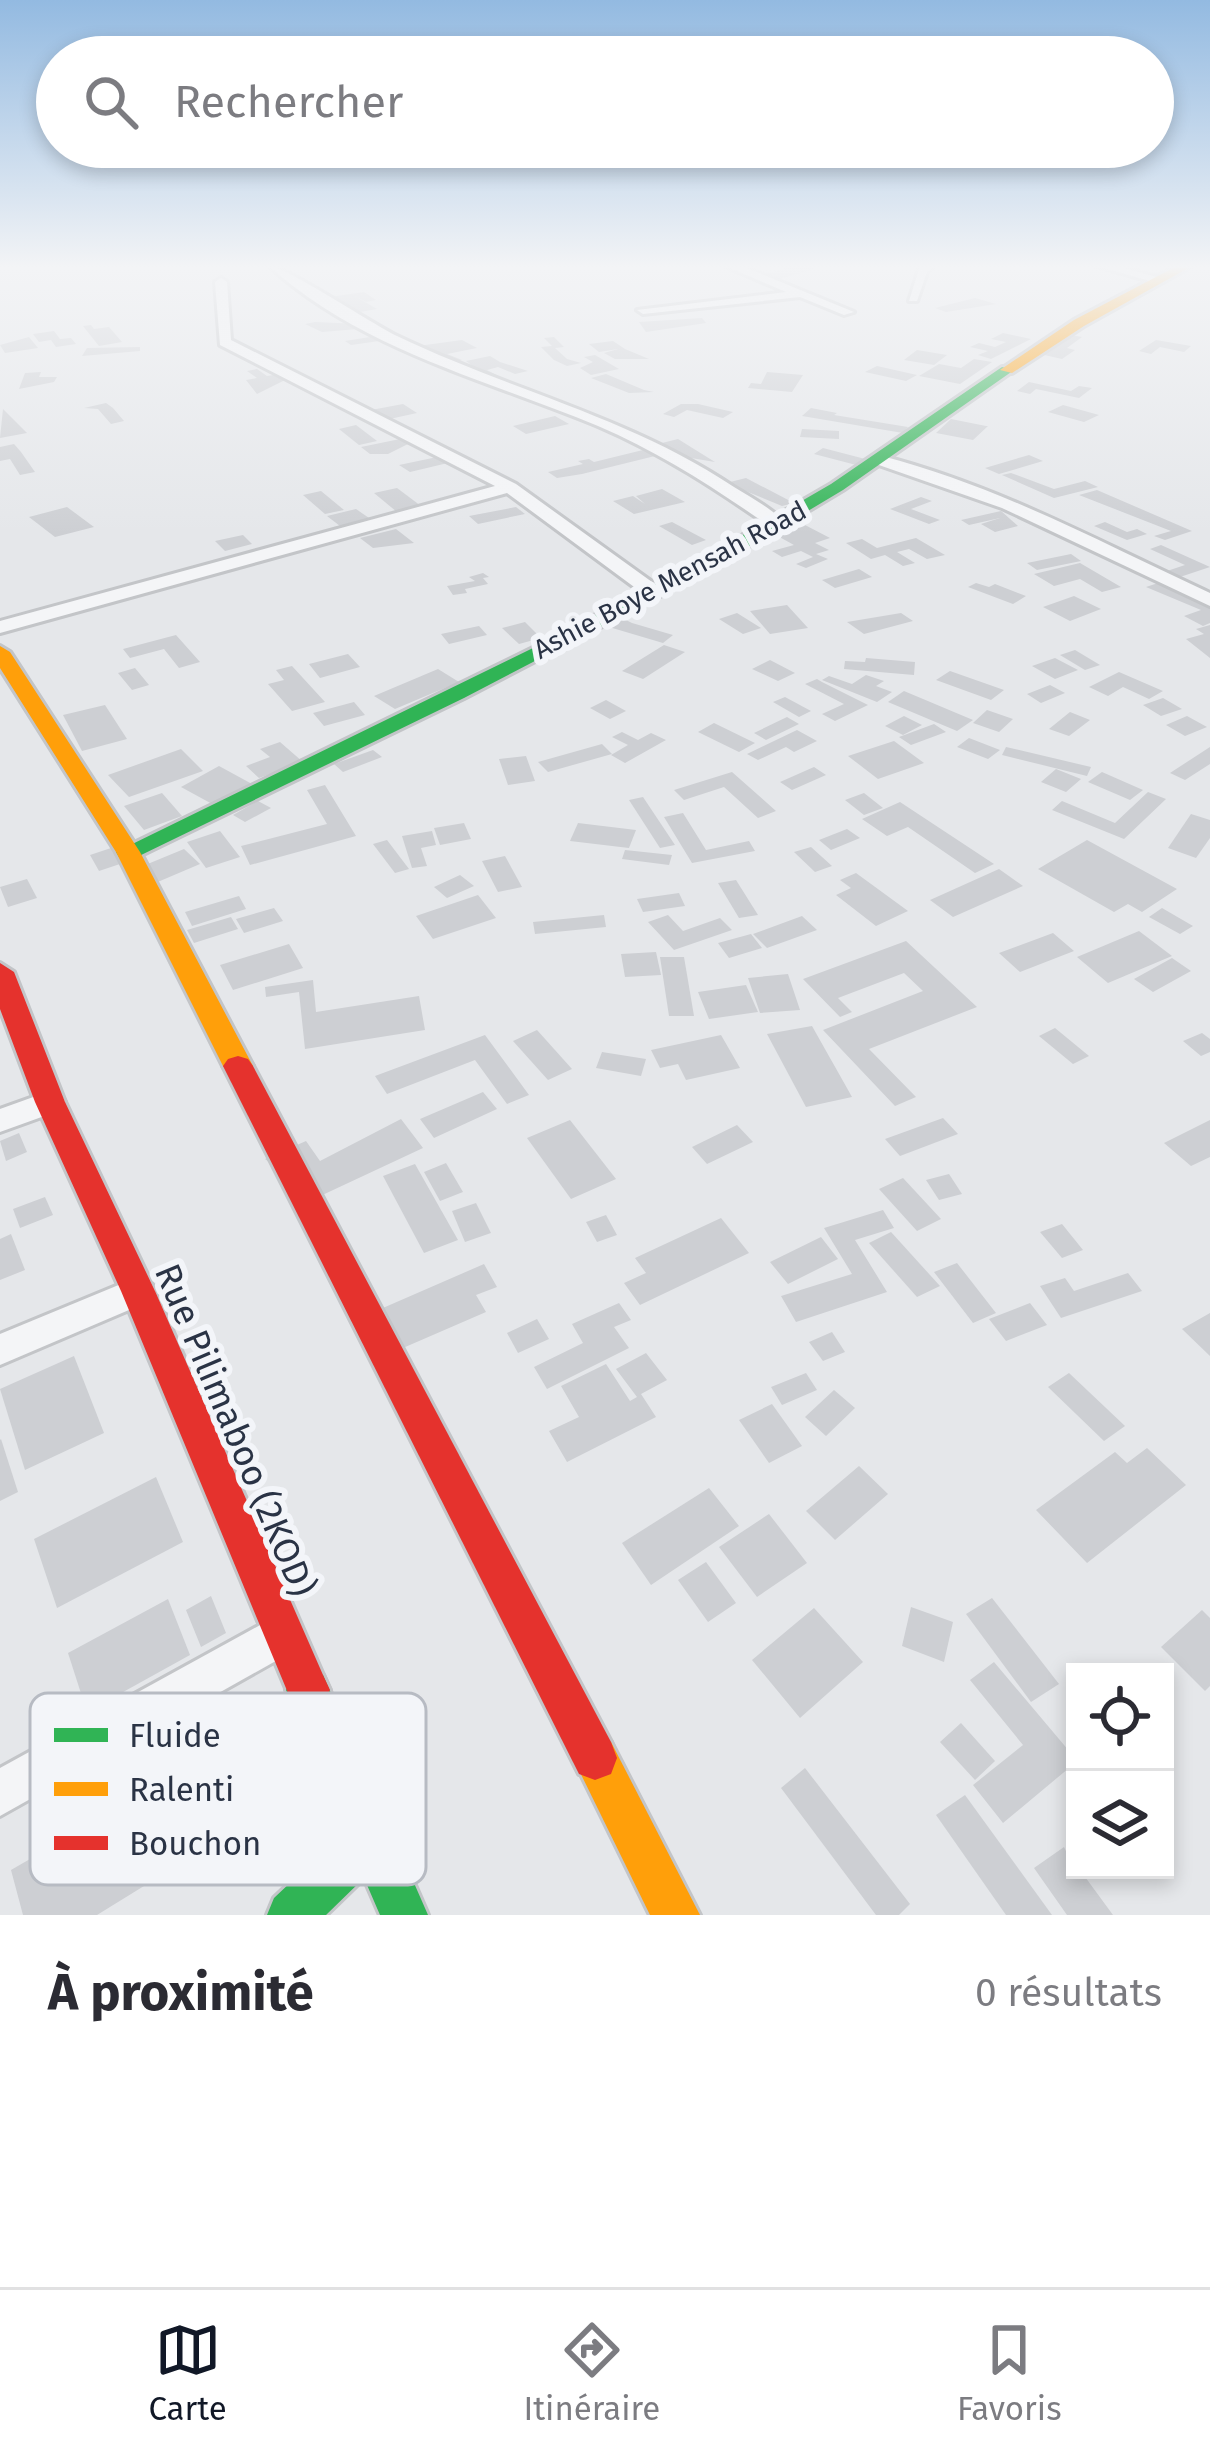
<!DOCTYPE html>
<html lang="fr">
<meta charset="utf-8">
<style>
:root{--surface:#fff;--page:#f7f7f7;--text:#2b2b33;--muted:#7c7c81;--line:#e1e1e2;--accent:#111827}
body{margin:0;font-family:"Fira Sans",sans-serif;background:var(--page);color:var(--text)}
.controls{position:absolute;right:36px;bottom:36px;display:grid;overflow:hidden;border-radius:0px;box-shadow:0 6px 18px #0003}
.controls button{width:108px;height:108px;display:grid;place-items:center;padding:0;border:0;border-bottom:3px solid var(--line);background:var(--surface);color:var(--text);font:60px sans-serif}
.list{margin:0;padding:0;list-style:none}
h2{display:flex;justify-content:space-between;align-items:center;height:156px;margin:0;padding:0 48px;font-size:51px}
h2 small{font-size:39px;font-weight:400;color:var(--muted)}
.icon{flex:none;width:66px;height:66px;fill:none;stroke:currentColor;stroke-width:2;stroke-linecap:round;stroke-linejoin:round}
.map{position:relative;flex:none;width:1210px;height:1915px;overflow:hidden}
.search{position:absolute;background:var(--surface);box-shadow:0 6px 18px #0003;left:36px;right:36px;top:36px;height:132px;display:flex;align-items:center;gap:30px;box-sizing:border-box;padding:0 42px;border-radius:66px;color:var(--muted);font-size:45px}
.sheet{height:372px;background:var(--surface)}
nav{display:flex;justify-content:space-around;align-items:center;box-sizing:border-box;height:168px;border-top:3px solid var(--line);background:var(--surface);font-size:33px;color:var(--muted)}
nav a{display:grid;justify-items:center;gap:6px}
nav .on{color:var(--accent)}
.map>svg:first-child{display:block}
.building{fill:#cdcfd3}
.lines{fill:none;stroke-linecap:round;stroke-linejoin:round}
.street-casing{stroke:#c3c5c8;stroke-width:6}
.fast-casing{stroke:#c3c5c8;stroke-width:6}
.slow-casing{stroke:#c3c5c8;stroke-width:6}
.jam-casing{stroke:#c3c5c8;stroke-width:6}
.street{fill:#f4f5f7;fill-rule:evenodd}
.fast{fill:#30b455;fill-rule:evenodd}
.slow{fill:#ff9f0a;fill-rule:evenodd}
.jam{fill:#e5322d;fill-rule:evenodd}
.labels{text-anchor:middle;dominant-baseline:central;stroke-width:12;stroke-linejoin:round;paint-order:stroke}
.far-street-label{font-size:27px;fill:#2a3345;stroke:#f3f5f9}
.near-street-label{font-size:36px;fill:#2a3345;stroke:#f3f5f9}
.key{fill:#f3f5f9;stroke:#b7bbc3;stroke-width:3}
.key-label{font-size:33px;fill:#2a3345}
</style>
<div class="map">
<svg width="1210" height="1915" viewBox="0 0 1210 1915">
<rect width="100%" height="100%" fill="#e5e7ea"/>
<g class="building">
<path d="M795,266L815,269L769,282L754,277Z"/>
<path d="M364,292L376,300L366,302L353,295L377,309L354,313L323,298Z"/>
<path d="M975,298L996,304L946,312L935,308Z"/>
<path d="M702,318L706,323L646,332L639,322Z"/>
<path d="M315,322L361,324L386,340L351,345L345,341L370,337L358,329L322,332L305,324Z"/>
<path d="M91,325L94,329L109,327L122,342L99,346L83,326Z"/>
<path d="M54,331L60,339L71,338L76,344L56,347L51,340L39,342L33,334Z"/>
<path d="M1003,333L1031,339L991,359L978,355L988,351L970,347L979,343L995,347L1006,342L991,339Z"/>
<path d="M1066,334L1082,337L1067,348L1075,350L1062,359L1040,354Z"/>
<path d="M29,337L38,348L5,353L0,345Z"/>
<path d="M554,337L564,347L555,348L567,359L581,363L567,366L554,360L541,347L552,346L544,338Z"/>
<path d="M462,340L477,348L447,354L462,360L453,363L418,346Z"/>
<path d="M1156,340L1191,346L1184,352L1160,347L1151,354L1139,351Z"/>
<path d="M613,341L625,349L649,359H615L604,353L618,349L599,352L589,344Z"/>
<path d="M140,347V351L82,356L87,348Z"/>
<path d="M917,350L947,355L934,365L904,360Z"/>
<path d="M595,355L619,369L591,375L580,368L593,362L584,357Z"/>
<path d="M490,356L500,362L528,371L515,374L498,367L487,370L500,377L490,379L466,361Z"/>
<path d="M974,359L992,362L960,384L919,376L939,364L961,368Z"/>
<path d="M877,366L917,375L906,381L865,372Z"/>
<path d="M257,369L267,376L279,374L285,380L257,394L246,380L257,378L247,371Z"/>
<path d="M41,372L39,377H57L54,382L19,389L25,373Z"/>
<path d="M767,372L803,375L792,392L748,388L751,383L761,384Z"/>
<path d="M606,374L644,390L654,392L629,393L591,378Z"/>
<path d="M1029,382L1071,391L1079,386L1092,388L1079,398L1036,389L1030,394L1017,391Z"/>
<path d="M106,403L113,408L124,421L111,424L98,409L84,408Z"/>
<path d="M403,404L417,413L385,420L371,410Z"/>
<path d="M681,404H698L733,412L723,418L687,410L674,417L663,414Z"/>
<path d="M1063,405L1099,415L1084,422L1048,412Z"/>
<path d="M811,408L837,413L834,415L908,427L903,433L802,416Z"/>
<path d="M3,409L27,433L0,438Z"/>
<path d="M555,416L569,424L526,434L513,426Z"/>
<path d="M951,419L986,426H988L973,440L936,433Z"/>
<path d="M356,425L377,441L359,445L339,429Z"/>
<path d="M802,429L839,431V439L800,437Z"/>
<path d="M400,439L408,444L388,454H370L361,447Z"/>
<path d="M678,439L694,449L715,462L685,457L662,443Z"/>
<path d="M14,444L21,452L35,472L20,475L10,459L0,461V447Z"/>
<path d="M823,448L869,460L860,466L814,454Z"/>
<path d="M647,449L659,455L582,474L557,478L548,472L583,464L578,461L589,459L594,462Z"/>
<path d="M1029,455L1043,461L999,474L985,468Z"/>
<path d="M442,456L452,462L410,472L399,465Z"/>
<path d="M1011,473L1054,489L1085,481L1098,487L1054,498L1002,475Z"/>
<path d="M746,478L794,503L782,506L726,483Z"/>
<path d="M397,488L421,506L397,512L374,493Z"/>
<path d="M662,489L685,502L634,514L613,501L633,496L645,504L636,496Z"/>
<path d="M1097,490L1192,531L1165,540L1154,536L1171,531L1079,495Z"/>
<path d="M321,491L344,510L325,514L303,495Z"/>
<path d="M921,497L932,501L911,509L940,520L929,524L890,509Z"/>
<path d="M67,507L94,527L55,537L29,517Z"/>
<path d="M516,507L525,514L478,524L469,516Z"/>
<path d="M356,509L369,518L340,526L327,516Z"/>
<path d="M1001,511L1018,526L995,532L981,524L1000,518L969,525L961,520Z"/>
<path d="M672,522L706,540L692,545L659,526Z"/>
<path d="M1105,522L1127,532L1137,529L1147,534L1127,540L1094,526Z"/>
<path d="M805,525L830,538L815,543L829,550L816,554L828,559L806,568L796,564L813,557L801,551L782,557L772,551L794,545L774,534Z"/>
<path d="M396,529L414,543L373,548L360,538Z"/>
<path d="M243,535L252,544L225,551L215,541Z"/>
<path d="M916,538L945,555L927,559L909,549L897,552L915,563L903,566L885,555L871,559L846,543L862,539L877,548Z"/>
<path d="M1161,545L1210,567L1177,578L1164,572L1185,565L1150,549Z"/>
<path d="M1071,554L1081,561L1037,570L1027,563Z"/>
<path d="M1080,563L1121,587L1102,592L1080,579L1054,586L1034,574Z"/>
<path d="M859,569L872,577L835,588L822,580Z"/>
<path d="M483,573L489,577L483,578L488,584L465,589L467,593L453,595L447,586L475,581L469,577Z"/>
<path d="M1161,582L1210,607V623L1203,626L1184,616L1201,610L1146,587Z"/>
<path d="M976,583L989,587L995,584L1026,596L1013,604L968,587Z"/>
<path d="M1074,596L1101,609L1070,621L1043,607Z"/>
<path d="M787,605L808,628L770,634L750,611Z"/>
<path d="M737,613L761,628L743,634L719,619Z"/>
<path d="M901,613L913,621L864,634L847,622Z"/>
<path d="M622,618L632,623L673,635L663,643L609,627Z"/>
<path d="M525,622L541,638L519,644L502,628Z"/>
<path d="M1210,625V658L1186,639L1204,634L1196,629Z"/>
<path d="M479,626L487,635L449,644L441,634Z"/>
<path d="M176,635L200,662L179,668L164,649L130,658L123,649Z"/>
<path d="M664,645L685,652L643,679L622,671Z"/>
<path d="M1075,650L1100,665L1085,670L1060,655Z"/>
<path d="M348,654L360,667L320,678L309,664Z"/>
<path d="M866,658L915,662L914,675L844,669L845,661L865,662Z"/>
<path d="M1055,658L1078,670L1055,679L1032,666Z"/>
<path d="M770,660L795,673L778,681L752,669Z"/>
<path d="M292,666L325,702L292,711L268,684L284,680L276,670Z"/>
<path d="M135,668L149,685L132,690L118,673Z"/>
<path d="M438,669L459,682L395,709L374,696Z"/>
<path d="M950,671L1004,690L991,700L936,680Z"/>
<path d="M1119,672L1163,691L1149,699L1123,687L1108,696L1089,687Z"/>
<path d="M866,675L884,681L876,686L892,692L877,702L822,680L829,676L852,684Z"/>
<path d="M817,679L822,682L868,705L835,721L822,714L844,704L805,684Z"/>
<path d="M1050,685L1065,693L1041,703L1027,694Z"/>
<path d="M904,691L973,720L957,731L888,702Z"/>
<path d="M785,697L811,711L799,717L773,702Z"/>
<path d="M1163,698L1182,709L1161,716L1143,705Z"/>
<path d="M606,700L626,711L610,719L590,708Z"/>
<path d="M354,702L365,715L324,726L313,713Z"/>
<path d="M105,705L127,739L82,751L63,715Z"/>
<path d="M987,710L1013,719L999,732L973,723Z"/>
<path d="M1070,712L1090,720L1069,736L1049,729Z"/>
<path d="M904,716L922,725L903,735L885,726Z"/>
<path d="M1187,716L1207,727L1185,736L1166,725Z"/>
<path d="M787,717L799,724L766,740L754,733Z"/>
<path d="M714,723L755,743L739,752L698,732Z"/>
<path d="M934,724L946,732L911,745L899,737Z"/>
<path d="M797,730L817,741L794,752L786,747L758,760L747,754Z"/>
<path d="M622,732L638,740L651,733L666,740L625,763L611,755L628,745L612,737Z"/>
<path d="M969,738L1000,750L988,759L957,747Z"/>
<path d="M894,741L924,763L878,779L848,756Z"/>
<path d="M280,742L303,762L259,778L246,766L270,757L260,749Z"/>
<path d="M602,744L612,754L548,772L538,762Z"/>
<path d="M1006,747L1091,767L1087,776L1002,755Z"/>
<path d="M1210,747V764L1185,780L1170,773Z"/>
<path d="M181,749L203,771L129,797L108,775Z"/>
<path d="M373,750L382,757L343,772L334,764Z"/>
<path d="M526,756L535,781L508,785L499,759Z"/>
<path d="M219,766L252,784L214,805L181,787Z"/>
<path d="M814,767L826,775L792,790L780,782Z"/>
<path d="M1056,769L1081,779L1066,792L1041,782Z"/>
<path d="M732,772L776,811L758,818L724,787L684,800L674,790Z"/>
<path d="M1102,772L1143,790L1130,800L1088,782Z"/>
<path d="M325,785L356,836L250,865L241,846L327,824L307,790Z"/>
<path d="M1148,792L1166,799L1124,839L1052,810L1062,801L1115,823Z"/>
<path d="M162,793L182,816L144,830L124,806Z"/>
<path d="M864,793L883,808L864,815L845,800Z"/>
<path d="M643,797L675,845L660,848L629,800Z"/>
<path d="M258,801L271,808L245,822L233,815Z"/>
<path d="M900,802L994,864L975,873L908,827L887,836L862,819Z"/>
<path d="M683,813L706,850L749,841L755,851L692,863L664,817Z"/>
<path d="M1191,814L1210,820V838L1196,858L1168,848Z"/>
<path d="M464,823L471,839L440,845L434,828Z"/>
<path d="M578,823L636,830L629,848L570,841Z"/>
<path d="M847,829L860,838L831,850L819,840Z"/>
<path d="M220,831L240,857L206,868L187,842Z"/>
<path d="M432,831L436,845L421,848L427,866L412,868L402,836Z"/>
<path d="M387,840L409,869L395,873L373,844Z"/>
<path d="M1087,840L1177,889L1142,912L1128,904L1114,912L1038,869Z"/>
<path d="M811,847L832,866L815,872L794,852Z"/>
<path d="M111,848L120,864L99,871L90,855Z"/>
<path d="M184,849L200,864L153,884L138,868Z"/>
<path d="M625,850L672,855L669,865L622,859Z"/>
<path d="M505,856L522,887L498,892L482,861Z"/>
<path d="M999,869L1023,886L953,917L930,900Z"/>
<path d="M856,873L908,911L876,926L836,895L851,888L840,880Z"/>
<path d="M460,875L474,886L447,898L434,887Z"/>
<path d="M27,879L37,898L8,907L0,887Z"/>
<path d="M736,880L758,915L739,918L718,883Z"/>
<path d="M679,893L685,906L643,912L637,899Z"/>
<path d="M478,895L496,918L433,939L416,916Z"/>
<path d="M239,896L246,909L192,926L185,912Z"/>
<path d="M274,908L283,921L244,933L236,919Z"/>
<path d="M1162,908L1193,926L1180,934L1149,917Z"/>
<path d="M604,915L606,927L535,934L533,922Z"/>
<path d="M668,915L683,931L720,918L732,930L674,950L648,922Z"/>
<path d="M802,916L817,930L767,948L753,934Z"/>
<path d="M231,917L238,929L194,943L187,930Z"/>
<path d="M1139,931L1172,956L1108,983L1077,957Z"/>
<path d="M1053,933L1074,951L1020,972L999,953Z"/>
<path d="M751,934L762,948L729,958L718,943Z"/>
<path d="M906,941L977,1007L869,1049L916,1097L895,1106L823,1030L923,991L904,973L838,998L852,1012L840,1017L803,979Z"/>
<path d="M289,944L303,968L233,990L220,965Z"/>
<path d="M656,952L661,975L625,977L621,954Z"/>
<path d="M660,957H684L694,1016H669Z"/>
<path d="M1172,958L1191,971L1153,992L1134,979Z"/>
<path d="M788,974L800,1010L760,1013L748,978Z"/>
<path d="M313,980L316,1012L419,996L425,1030L305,1049L299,992L266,997L265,987Z"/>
<path d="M746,985L758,1012L709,1019L698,992Z"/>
<path d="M812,1026L852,1097L806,1107L767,1034Z"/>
<path d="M1055,1028L1089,1056L1073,1064L1039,1036Z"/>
<path d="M537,1030L572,1069L548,1080L513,1041Z"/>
<path d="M1202,1033L1210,1039V1052L1201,1056L1183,1041Z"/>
<path d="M485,1035L529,1095L507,1104L475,1060L387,1094L375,1076Z"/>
<path d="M721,1035L740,1068L686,1080L678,1064L660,1068L651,1050Z"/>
<path d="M602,1052L646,1059L641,1076L596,1068Z"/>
<path d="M483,1092L497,1109L434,1138L420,1119Z"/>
<path d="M943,1118L958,1134L900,1156L885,1139Z"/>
<path d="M401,1119L423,1148L316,1198L265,1159L306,1141L320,1161Z"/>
<path d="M570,1120L616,1179L571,1199L527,1138Z"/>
<path d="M1210,1120V1157L1191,1166L1164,1143Z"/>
<path d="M737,1125L753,1142L707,1164L692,1147Z"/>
<path d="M19,1133L27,1152L6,1161L0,1141Z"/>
<path d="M446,1163L463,1192L440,1201L424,1172Z"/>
<path d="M415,1164L458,1240L424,1253L383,1176Z"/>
<path d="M949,1174L962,1194L939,1200L926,1180Z"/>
<path d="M903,1178L941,1219L917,1231L879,1189Z"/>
<path d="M45,1197L53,1215L20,1228L13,1209Z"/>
<path d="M476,1203L491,1233L465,1242L452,1211Z"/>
<path d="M883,1210L894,1228L855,1240L887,1292L796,1322L781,1296L852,1274L824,1228Z"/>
<path d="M606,1215L617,1235L597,1242L586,1222Z"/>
<path d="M721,1218L749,1253L640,1305L624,1283L646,1273L635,1258Z"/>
<path d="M1062,1224L1083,1250L1062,1258L1040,1232Z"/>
<path d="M891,1232L940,1286L917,1297L869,1243Z"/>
<path d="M11,1234L25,1270L0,1280V1239Z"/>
<path d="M821,1237L838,1259L788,1284L770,1262Z"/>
<path d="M957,1263L996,1313L973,1323L934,1272Z"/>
<path d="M484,1264L497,1287L476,1295L486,1312L396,1351L376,1311Z"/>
<path d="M1128,1273L1142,1291L1061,1318L1040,1286L1065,1278L1074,1291Z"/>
<path d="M619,1303L631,1320L614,1327L629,1348L547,1389L534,1367L583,1343L572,1324Z"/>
<path d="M1030,1303L1047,1325L1006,1341L989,1319Z"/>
<path d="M1210,1313V1356L1182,1329Z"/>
<path d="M537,1319L549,1339L518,1353L507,1333Z"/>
<path d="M832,1332L845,1352L823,1361L809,1342Z"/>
<path d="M646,1353L667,1380L641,1394L656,1417L567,1462L549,1431L579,1417L561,1386L606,1364L630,1401L637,1397L616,1369Z"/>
<path d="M74,1356L104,1433L25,1470L0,1389Z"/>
<path d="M806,1373L817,1390L782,1405L771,1387Z"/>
<path d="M1069,1373L1125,1426L1104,1441L1048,1387Z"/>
<path d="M834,1390L855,1408L826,1436L805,1417Z"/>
<path d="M772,1404L802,1446L769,1463L739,1420Z"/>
<path d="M1,1439L18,1492L0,1501V1440Z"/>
<path d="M1147,1448L1186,1485L1087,1563L1036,1510L1115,1452L1127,1463Z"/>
<path d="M859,1466L888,1494L835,1540L806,1511Z"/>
<path d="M156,1477L183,1542L57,1608L34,1539Z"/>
<path d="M709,1488L739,1526L651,1585L622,1543Z"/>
<path d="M769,1514L807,1563L757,1597L719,1547Z"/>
<path d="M706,1562L736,1603L708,1622L678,1580Z"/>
<path d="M211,1596L226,1633L201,1647L186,1610Z"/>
<path d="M992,1598L1059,1684L1031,1702L966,1614Z"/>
<path d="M168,1599L190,1655L87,1712L68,1653Z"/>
<path d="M911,1607L953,1622L944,1662L902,1646Z"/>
<path d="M814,1608L863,1662L800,1718L752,1660Z"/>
<path d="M1202,1610L1210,1618V1686L1205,1691L1161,1647Z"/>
<path d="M994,1662L1075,1758V1763L1003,1823L973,1785L1023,1745L970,1680Z"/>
<path d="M961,1723L995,1761L975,1780L940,1742Z"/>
<path d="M805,1768L910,1904L899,1915H876L781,1788Z"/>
<path d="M965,1795L1052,1915H1006L936,1815Z"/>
<path d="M118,1808L144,1886L97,1915H23L11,1870Z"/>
<path d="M1064,1847L1075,1870H1080L1113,1915H1067L1034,1868Z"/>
</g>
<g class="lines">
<g class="street-casing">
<g id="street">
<path d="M269,266C285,266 372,324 397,336C509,390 630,417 734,487C752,498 772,509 787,524L772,528C716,489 661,453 598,426C487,380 360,349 269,266Z"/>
<path d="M725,266H742L854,312L844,315L800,297L643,314L637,310L786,292Z"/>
<path d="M920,266H934L927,272L917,301H909Z"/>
<path d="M1097,266H1118L1163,279L1157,283Z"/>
<path d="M221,278L227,282L231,340L516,484L659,587V595H645L507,493L0,633V621L495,486L220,345L215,282Z"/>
<path d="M882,456C998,486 1102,543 1210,593V606L1002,508L876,464L874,461Z"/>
<path d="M50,1091L61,1094L65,1102L61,1110L0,1132V1109Z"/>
<path d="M138,1277L150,1281L155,1291L150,1301L0,1365V1334Z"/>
<path d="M282,1613L297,1619L303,1634L297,1649L0,1816V1768Z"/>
</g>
</g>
<g class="fast-casing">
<g id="fast">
<path d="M1002,367L1014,370L843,490L706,572L464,698L137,857H119L116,852L531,649L693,564L831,484Z"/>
<path d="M308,1668L323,1675L428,1915H380L364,1878L326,1915H267L274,1898L345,1831L286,1690L293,1675Z"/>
</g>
</g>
<g class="slow-casing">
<g id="slow">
<path d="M1177,266H1192L1084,326L1012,373L1000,370L1074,320Z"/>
<path d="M0,646L10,652L140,852L253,1066L248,1073H228L223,1066L116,852L0,668Z"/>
<path d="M595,1736L611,1742L700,1915H650L573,1758L579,1742Z"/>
</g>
</g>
<g class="jam-casing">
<g id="jam">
<path d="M0,963L14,972L65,1102L155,1291L323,1675L330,1690L323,1705L308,1712L293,1705L121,1291L35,1102L0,1009Z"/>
<path d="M238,1056L248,1059L253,1066L611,1742L617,1758L611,1774L595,1780L579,1774L223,1066L228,1059Z"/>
</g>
</g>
<use href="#street" class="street"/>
<use href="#fast" class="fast"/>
<use href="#slow" class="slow"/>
<use href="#jam" class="jam"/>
</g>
<linearGradient id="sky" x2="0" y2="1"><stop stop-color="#93bae1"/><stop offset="0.5" stop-color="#f3f4f6"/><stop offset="1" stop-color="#f3f4f6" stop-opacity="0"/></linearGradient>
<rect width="1210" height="534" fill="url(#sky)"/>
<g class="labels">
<g class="far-street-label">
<text transform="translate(670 580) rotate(-28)">Ashie Boye Mensah Road</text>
</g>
<g class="near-street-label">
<text transform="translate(235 1430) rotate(67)">Rue Pilimaboo (2KOD)</text>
</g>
</g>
<rect x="30" y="1693" width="396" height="192" rx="18" class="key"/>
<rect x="54" y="1728" width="54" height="14" fill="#30b455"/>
<rect x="54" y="1782" width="54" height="14" fill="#ff9f0a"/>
<rect x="54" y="1836" width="54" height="14" fill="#e5322d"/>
<g class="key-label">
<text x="129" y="1747">Fluide</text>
<text x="129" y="1801">Ralenti</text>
<text x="129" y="1855">Bouchon</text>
</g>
</svg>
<div class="controls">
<button><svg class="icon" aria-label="locate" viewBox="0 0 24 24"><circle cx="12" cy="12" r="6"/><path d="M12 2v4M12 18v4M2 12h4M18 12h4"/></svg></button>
<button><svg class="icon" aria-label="layers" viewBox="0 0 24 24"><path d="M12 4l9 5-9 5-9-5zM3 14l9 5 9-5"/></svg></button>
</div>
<div class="search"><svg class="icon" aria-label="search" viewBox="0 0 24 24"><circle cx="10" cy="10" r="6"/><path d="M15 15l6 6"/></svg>Rechercher</div>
</div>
<section class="sheet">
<h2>À proximité<small>0 résultats</small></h2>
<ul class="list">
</ul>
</section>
<nav>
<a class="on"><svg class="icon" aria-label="map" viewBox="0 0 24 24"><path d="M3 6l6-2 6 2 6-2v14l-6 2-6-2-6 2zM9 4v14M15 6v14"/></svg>Carte</a>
<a><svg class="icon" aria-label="directions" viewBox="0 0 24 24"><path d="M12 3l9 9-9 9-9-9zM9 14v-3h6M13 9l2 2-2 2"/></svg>Itinéraire</a>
<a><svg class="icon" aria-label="saved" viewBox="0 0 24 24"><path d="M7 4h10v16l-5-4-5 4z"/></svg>Favoris</a>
</nav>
